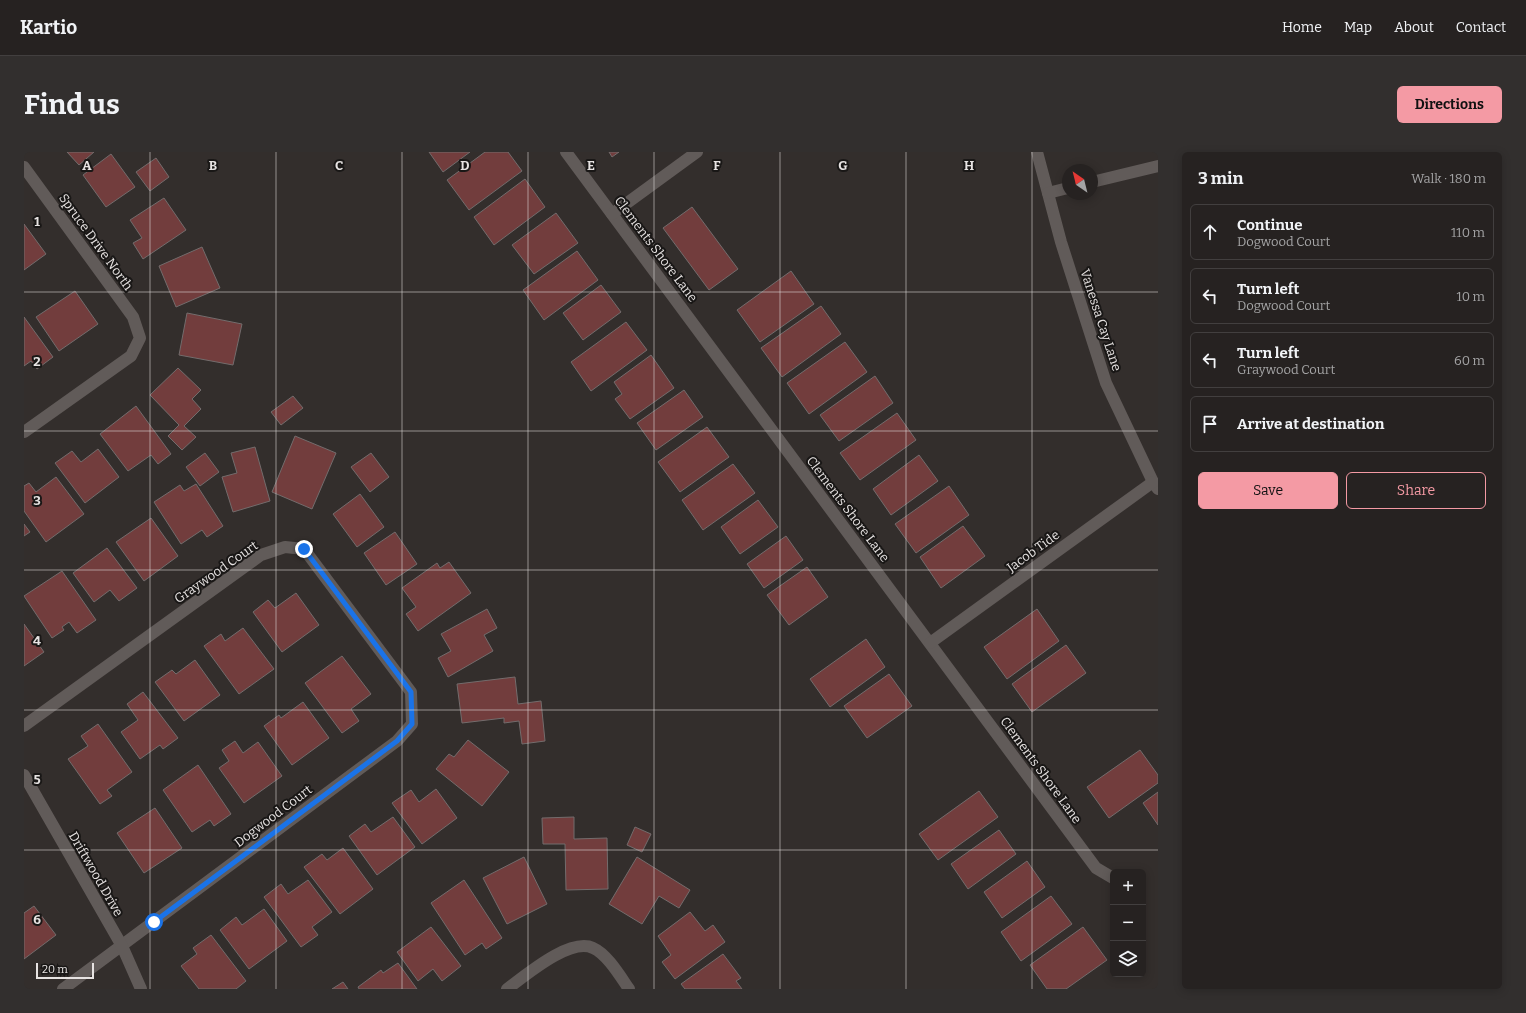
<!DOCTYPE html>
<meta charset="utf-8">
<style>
:root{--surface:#262221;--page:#322f2e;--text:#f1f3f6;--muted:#a4a4a5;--line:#423f3f;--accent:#f49aa4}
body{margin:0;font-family:Bitter,serif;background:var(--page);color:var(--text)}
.controls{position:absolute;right:12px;bottom:12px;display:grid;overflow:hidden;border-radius:6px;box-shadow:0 2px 10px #0003}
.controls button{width:36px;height:36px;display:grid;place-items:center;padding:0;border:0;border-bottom:1px solid var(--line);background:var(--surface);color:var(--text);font:20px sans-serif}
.compass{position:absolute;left:1038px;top:12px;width:36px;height:36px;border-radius:50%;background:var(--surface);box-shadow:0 2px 10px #0003;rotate:325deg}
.scale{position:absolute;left:12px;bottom:10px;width:58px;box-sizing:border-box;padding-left:4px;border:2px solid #e7e3e2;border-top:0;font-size:11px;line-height:14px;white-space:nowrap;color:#e7e3e2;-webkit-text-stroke:3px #191716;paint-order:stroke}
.stop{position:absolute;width:12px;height:12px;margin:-9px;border:3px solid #1a73e8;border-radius:50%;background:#fff}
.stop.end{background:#1a73e8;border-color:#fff;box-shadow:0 1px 4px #0008}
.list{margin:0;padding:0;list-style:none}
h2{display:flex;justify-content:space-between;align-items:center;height:52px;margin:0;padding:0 16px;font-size:17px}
h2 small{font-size:13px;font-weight:400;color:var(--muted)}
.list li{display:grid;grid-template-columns:26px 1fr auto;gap:12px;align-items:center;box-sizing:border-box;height:56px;margin:0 8px 8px;padding:0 8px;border:1px solid var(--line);border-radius:6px}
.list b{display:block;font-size:15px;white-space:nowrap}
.list p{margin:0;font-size:13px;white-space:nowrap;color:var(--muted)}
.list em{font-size:13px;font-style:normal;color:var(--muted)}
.actions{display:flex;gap:8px;padding:12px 16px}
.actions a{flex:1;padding:9px 0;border:1px solid var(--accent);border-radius:6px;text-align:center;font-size:14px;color:var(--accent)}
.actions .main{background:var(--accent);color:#111}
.icon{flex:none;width:22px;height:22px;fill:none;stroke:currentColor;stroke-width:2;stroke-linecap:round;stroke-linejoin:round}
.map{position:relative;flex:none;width:1134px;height:837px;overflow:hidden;border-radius:6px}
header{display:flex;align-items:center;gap:24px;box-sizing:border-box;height:56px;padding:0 20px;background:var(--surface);border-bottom:1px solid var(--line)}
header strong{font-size:19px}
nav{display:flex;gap:22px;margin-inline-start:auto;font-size:14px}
.intro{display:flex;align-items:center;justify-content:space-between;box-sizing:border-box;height:96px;padding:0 24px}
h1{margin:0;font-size:28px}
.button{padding:10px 18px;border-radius:6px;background:var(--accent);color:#111;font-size:14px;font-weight:700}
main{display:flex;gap:24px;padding:0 24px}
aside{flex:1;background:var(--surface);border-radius:6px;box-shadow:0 2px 10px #0003}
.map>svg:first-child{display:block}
.building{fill:#723d3d;stroke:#736c6c}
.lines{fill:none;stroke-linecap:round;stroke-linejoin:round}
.minor{stroke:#615b59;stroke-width:12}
.route{stroke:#1a73e8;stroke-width:5}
.grid{fill:none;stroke:#e7e3e2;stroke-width:1;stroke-opacity:0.55}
.labels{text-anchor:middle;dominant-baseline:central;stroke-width:4;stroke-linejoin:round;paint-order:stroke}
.street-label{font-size:13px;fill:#e7e3e2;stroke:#191716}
.grid-label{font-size:13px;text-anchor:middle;font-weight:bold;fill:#e7e3e2;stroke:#191716;stroke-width:4;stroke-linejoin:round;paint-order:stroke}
</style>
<header>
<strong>Kartio</strong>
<nav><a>Home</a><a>Map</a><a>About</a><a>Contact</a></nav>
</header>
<div class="intro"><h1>Find us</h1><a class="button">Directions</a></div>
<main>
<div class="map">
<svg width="1134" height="837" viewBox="0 0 1134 837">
<rect width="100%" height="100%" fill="#332e2c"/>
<g class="building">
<path d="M43,0H70L55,13Z"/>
<path d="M405,0H446L419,20Z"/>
<path d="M461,0H484L498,19L445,58L423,28Z"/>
<path d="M585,0H595L588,5Z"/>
<path d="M87,2L111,35L82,55L59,23Z"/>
<path d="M132,6L145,25L126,39L112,20Z"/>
<path d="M501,27L521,55L470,93L450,65Z"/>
<path d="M140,46L162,78L119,107L109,91L118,86L106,68Z"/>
<path d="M668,55L714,117L685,138L639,76Z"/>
<path d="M532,61L554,91L510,122L488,93Z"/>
<path d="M0,72L22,102L0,118Z"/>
<path d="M178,95L196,136L152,155L135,114Z"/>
<path d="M553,99L574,128L520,168L499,138Z"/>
<path d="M767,119L790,152L736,190L713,158Z"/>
<path d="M577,133L597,160L559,188L539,161Z"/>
<path d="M51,139L74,172L35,199L12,165Z"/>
<path d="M797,154L817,182L758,225L737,196Z"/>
<path d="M163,161L218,172L209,213L155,203Z"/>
<path d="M0,165L29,205L13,217L7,209L0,214Z"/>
<path d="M602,170L623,198L567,239L547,210Z"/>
<path d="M821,190L843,220L785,262L763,231Z"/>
<path d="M627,203L650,236L606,267L591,247L598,242L590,230Z"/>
<path d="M154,216L177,238L168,247L177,257L160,274L172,285L158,298L144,284L155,273L126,243Z"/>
<path d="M851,224L869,251L815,289L796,263Z"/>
<path d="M660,238L679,265L632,298L613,271Z"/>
<path d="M269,244L279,256L257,273L247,260Z"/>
<path d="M112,254L147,302L134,312L127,303L104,319L76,282Z"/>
<path d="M873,261L892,288L836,328L816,301Z"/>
<path d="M683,275L705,305L656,340L634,310Z"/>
<path d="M271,284L312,301L288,357L248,340Z"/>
<path d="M231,295L246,349L209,360L198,325L213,321L207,301Z"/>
<path d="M74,297L95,325L61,351L31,311L48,299L57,310Z"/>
<path d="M181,301L195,320L176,334L162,315Z"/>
<path d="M347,301L365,325L346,340L327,315Z"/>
<path d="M895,303L914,329L867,363L849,337Z"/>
<path d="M709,312L731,341L679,378L658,348Z"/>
<path d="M32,325L60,362L22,390L0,359V334L5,331L12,340Z"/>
<path d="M172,332L199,374L183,385L178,378L157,392L130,350L156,333L160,339Z"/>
<path d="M925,334L945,363L892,401L871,372Z"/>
<path d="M336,342L360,375L333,395L309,362Z"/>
<path d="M734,348L754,375L716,402L697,375Z"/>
<path d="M127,366L154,404L120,429L92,390Z"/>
<path d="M0,372L6,380L0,384Z"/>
<path d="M939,374L961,404L917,436L896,405Z"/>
<path d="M371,380L393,412L362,433L340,401Z"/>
<path d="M762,384L779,408L740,436L723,412Z"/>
<path d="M83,396L113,436L95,449L86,438L70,450L49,421Z"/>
<path d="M425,410L447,441L394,479L382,462L392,455L378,436L413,411L416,416Z"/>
<path d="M783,415L804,445L765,473L743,443Z"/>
<path d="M38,419L72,468L53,481L45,470L38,475L40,478L28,486L0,444Z"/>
<path d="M272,441L295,473L258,500L229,460L244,448L251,456Z"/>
<path d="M463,457L473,476L460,483L469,499L424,525L414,506L427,499L417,482Z"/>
<path d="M1013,457L1035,489L983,527L960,495Z"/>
<path d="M0,472L20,500L0,514Z"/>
<path d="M219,476L250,517L215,542L180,494L197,482L201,489Z"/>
<path d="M842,487L861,515L806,555L786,527Z"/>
<path d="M1042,493L1062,521L1008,560L988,532Z"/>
<path d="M318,504L347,542L327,557L335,569L318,581L281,531Z"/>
<path d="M171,508L196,543L160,569L131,530L148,518L152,522Z"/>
<path d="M865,522L888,554L843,586L820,554Z"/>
<path d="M491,525L494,552L517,549L521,589L498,592L495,569L480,571V566L438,571L433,532Z"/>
<path d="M119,540L154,586L139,597L136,593L116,607L97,580L114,568L103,552Z"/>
<path d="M279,550L305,586L268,613L240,574L255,563L257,566Z"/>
<path d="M74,572L108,620L83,638L88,644L76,652L44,607L64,594L57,584Z"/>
<path d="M444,588L485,620L458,654L412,617L425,602L430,605Z"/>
<path d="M211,589L219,601L234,590L258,624L220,651L195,616L205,609L198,598Z"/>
<path d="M1116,598L1134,623V631L1085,666L1063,635Z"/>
<path d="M174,613L207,662L190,674L186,668L168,680L139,638Z"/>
<path d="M412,637L433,666L398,692L368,651L387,638L395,650Z"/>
<path d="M955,639L974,665L914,708L895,682Z"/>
<path d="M1134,640V673L1119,651Z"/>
<path d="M131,656L158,696L120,721L93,681Z"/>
<path d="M369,665L391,695L353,723L325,684L341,672L347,680Z"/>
<path d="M550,665V687L583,686L584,737L542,738L541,692H519L518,666Z"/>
<path d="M611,675L627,682L618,700L603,693Z"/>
<path d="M975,678L992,702L944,737L927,712Z"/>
<path d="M319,696L349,737L316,762L280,715L298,702L303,708Z"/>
<path d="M500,705L523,752L483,772L459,726Z"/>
<path d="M613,705L666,738L655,756L635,744L618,772L585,752Z"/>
<path d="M1003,709L1021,735L978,766L960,740Z"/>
<path d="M284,728L308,760L288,775L294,783L277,795L240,745L257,732L264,742Z"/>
<path d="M440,728L478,786L462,797L458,791L441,803L407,751Z"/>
<path d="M1027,744L1048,772L997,809L977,780Z"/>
<path d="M10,754L32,783L0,807V761Z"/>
<path d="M240,757L263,789L225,817L196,778L212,765L218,773Z"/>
<path d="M666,760L681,779L689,773L701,790L651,827L638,810L647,803L634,784Z"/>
<path d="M407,775L437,814L418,829L409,817L394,829L373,800Z"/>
<path d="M1059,775L1083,808L1042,837H1023L1006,813Z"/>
<path d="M187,783L222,829L212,837H175L157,814L173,802L169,796Z"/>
<path d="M699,802L717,826L712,829L718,837H661L657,832Z"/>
<path d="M374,811L393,837H335L334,835L357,818L359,821Z"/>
<path d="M319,830L324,837H308Z"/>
</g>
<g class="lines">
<g class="minor">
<path d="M542,0L1072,716L1089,726"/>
<path d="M1013,0L1037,90L1082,231L1129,330L1134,337"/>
<path d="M0,15L109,165L116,186L107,204L0,280"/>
<path d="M1068,30L1134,14"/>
<path d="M1024,41L1044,36"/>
<path d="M588,62L673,0"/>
<path d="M906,491L1129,330"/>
<path d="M0,574L237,403L261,395L280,397L387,540L388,572L373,589L39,837"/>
<path d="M0,623L98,794L117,837"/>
<path d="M483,837C501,824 546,785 569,796C583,802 596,824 605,837"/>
</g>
</g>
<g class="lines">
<path class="route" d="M130,770L373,589L388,572L387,540L280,397"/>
</g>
<path class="grid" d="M126,0V837M252,0V837M378,0V837M504,0V837M630,0V837M756,0V837M882,0V837M1008,0V837M0,140H1134M0,279H1134M0,418H1134M0,558H1134M0,698H1134"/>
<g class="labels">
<g class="street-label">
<text transform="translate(72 90) rotate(54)">Spruce Drive North</text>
<text transform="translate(632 97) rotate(53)">Clements Shore Lane</text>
<text transform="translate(1077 168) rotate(72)">Vanessa Cay Lane</text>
<text transform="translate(824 357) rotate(53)">Clements Shore Lane</text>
<text transform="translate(1009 399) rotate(-36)">Jacob Tide</text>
<text transform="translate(192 420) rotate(-35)">Graywood Court</text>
<text transform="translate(1017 618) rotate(54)">Clements Shore Lane</text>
<text transform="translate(249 664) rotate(-37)">Dogwood Court</text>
<text transform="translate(72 722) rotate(60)">Driftwood Drive</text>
</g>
</g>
<g class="grid-label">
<text x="63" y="18">A</text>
<text x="189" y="18">B</text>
<text x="315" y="18">C</text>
<text x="441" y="18">D</text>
<text x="567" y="18">E</text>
<text x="693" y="18">F</text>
<text x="819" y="18">G</text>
<text x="945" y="18">H</text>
<text x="13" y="74">1</text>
<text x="13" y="214">2</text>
<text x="13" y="353">3</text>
<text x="13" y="493">4</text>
<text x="13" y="632">5</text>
<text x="13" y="772">6</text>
</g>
</svg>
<div class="controls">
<button>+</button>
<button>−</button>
<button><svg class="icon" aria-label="layers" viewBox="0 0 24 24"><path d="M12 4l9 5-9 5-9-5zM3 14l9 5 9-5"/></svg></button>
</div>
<svg class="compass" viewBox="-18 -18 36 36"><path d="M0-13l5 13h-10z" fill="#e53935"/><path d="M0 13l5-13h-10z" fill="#a4a4a5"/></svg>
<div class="scale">20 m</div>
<div class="stop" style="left:130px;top:770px"></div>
<div class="stop end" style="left:280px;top:397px"></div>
</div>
<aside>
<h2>3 min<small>Walk · 180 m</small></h2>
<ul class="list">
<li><svg class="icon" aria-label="ahead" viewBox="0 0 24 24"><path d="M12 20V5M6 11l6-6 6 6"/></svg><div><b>Continue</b><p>Dogwood Court</p></div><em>110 m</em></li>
<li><svg class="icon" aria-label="left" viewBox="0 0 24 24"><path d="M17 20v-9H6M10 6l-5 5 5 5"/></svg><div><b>Turn left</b><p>Dogwood Court</p></div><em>10 m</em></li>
<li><svg class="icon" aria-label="left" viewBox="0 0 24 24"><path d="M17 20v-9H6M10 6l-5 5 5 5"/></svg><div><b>Turn left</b><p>Graywood Court</p></div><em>60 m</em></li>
<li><svg class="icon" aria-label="arrive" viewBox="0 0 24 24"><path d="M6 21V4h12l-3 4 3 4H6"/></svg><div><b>Arrive at destination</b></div></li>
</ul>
<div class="actions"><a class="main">Save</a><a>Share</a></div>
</aside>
</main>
